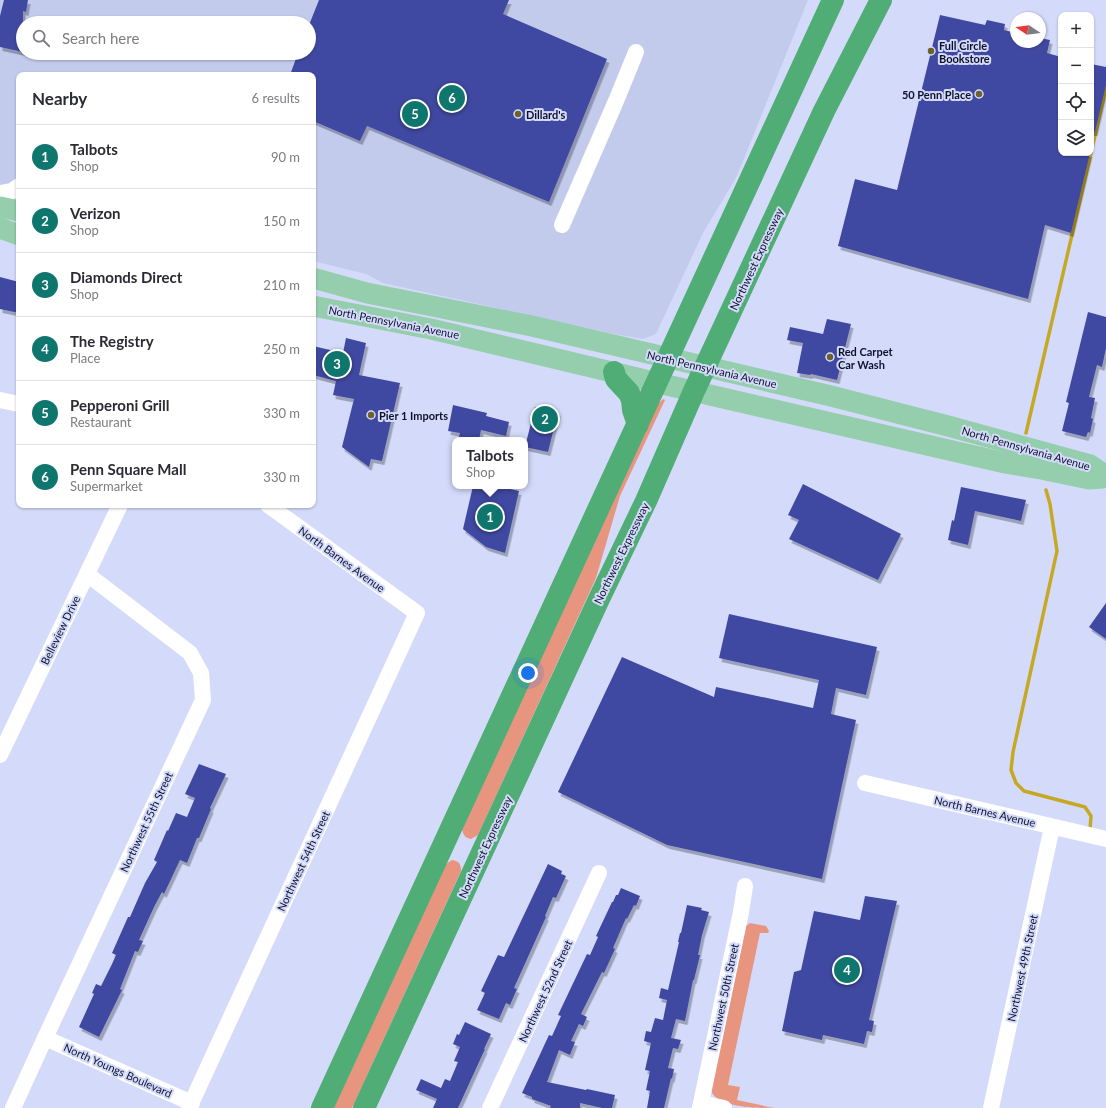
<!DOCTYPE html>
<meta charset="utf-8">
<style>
:root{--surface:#fff;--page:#f2f2f3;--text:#2b2b33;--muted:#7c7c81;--line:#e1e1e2;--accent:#0f766e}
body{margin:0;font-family:Lato,sans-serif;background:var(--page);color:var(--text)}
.controls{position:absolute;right:12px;top:12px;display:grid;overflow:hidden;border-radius:8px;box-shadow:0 1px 3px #0004}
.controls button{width:36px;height:36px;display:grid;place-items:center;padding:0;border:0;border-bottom:1px solid var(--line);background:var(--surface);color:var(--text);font:20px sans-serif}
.compass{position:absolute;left:1010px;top:12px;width:36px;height:36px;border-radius:50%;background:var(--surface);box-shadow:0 1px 3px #0004;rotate:283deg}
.you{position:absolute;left:528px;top:673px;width:14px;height:14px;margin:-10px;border:3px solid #fff;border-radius:50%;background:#1a73e8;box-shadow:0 0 0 6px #1a73e833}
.badge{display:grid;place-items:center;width:26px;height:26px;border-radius:50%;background:var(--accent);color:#fff;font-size:13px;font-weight:700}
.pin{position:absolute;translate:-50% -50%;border:2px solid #fff;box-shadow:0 1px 4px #0006}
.popup{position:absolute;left:452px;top:437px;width:76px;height:52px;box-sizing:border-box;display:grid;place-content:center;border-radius:8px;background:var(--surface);filter:drop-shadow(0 1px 3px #0005);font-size:13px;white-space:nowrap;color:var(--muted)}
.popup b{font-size:15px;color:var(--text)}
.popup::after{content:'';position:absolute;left:50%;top:100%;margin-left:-8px;border:8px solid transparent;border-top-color:var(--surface)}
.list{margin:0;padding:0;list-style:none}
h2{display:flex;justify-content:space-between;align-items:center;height:52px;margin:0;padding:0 16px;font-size:17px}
h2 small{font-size:13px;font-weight:400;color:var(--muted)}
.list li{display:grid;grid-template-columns:26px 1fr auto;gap:12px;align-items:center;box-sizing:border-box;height:64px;padding:0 16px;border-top:1px solid var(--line)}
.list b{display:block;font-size:15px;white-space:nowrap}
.list p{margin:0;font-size:13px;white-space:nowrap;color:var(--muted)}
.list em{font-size:13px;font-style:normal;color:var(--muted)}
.icon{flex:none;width:22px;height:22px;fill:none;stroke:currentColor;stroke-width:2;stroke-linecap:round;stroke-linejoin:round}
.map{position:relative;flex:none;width:1106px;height:1108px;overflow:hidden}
.search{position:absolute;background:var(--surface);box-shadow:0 1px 3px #0004;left:16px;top:16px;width:300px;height:44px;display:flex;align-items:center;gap:10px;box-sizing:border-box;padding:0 14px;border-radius:22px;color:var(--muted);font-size:15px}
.panel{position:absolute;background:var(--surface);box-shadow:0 1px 3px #0004;left:16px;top:72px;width:300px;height:436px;border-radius:8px}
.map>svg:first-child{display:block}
.built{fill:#c3cbed;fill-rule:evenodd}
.green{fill:#e89580}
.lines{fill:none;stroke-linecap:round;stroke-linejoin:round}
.stream{stroke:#c6a825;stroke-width:3.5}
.building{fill:#4049a1;filter:url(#shadow)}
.minor{stroke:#fff;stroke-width:16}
.major{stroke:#95ceac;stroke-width:21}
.highway{stroke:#4fad75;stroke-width:22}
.poi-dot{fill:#6f612e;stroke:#d4dbfa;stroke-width:1.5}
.labels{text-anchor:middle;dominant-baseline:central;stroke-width:4;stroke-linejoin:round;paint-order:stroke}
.poi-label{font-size:11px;font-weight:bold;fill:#0d112c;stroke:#d4dbfa;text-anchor:start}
.street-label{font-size:11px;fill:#0d112c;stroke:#d4dbfa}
</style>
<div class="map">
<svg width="1106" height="1108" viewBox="0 0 1106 1108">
<defs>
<filter id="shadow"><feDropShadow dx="2.5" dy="4" stdDeviation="0" flood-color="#0004"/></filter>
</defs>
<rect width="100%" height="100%" fill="#d4dbfa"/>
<path class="built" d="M0,0H808L737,176L703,233L656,334L643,339L614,334L383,283L366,274L313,261V75H19V196L0,191ZM23,23H309V53H23Z"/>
<g class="green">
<path d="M663,399L665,400L620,496L596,578L478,835L471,839C465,838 463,835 462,828L657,405Z"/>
<path d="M452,860C459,861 461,864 461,871L352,1108H333L446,864Z"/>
<path d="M750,923L766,926L769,931L768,933H760L728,1085L740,1087L737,1100L774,1108C758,1108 718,1108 711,1091L746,926Z"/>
</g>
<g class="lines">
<g class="stream">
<path d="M1091,153L1106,88"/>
<path d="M1026,433L1091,153"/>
<path d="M1046,490L1050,504L1057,551L1013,752L1011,770L1016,783L1024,791L1085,807L1091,816L1090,830"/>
</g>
</g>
<g class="building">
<path d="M4,0H28L26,12L23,11V52L0,47V16Z"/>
<path d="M319,0H509L503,14L607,59L549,202L367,126L360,141L313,121V75H290L298,53H309V25Z"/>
<path d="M940,15L985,25L987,20L1005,24L1004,30L1016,33V42H1040V38L1050,40L1047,53L1061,57V153H1090L1071,233L1045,225L1028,299L838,246L855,179L897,190Z"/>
<path d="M1091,64L1106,67V85L1095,132H1091Z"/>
<path d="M0,277L19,282V313L0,309Z"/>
<path d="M1088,312L1106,317V348L1102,367L1097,365L1089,397L1095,398L1091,418L1093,419L1090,433L1088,432L1086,437L1062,431L1069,403L1066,402Z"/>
<path d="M827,319L851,324L837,380L811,374L810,375L797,373L803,343L787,340L790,327L823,334Z"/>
<path d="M346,338L366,343L359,375L400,383L382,461L371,459L369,467L342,447L354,399L333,395L336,381L313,375V346L343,353Z"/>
<path d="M453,405L487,413L486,416L509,422L506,436L481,430L479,440H458L460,433L448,431Z"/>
<path d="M535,407L558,412L548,452L525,447Z"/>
<path d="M803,484L901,534L878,580L789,539L799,520L788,515Z"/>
<path d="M473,486H498L519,491L505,553L486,547L463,529Z"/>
<path d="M961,487L1026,500L1021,521L975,511L968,545L948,540L952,520L954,521Z"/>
<path d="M1106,603V639L1089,627Z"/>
<path d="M729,614L877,647L866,695L836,688L831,714L856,720L822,879L667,845L558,792L622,657L714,697L716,687L813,708L819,680L719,658Z"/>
<path d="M199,764L226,774L210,808L211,809L199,838H197L187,863L180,860L164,894L162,892L154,907L139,940L143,941L138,952L135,951L120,989L122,990L99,1037L79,1027L94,994L92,993L96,984L101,986L112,964L116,955L112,953L128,917H130L145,883L157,862L154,860L167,830L168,831L176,813L187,817L195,798L185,794Z"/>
<path d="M548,864L562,871L561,874L566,876L556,898L553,897L545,916L546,917L514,988L517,989L510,1005L506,1003L499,1019L477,1010L485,993L481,991L498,955L504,957Z"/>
<path d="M621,888L640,896L636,906L634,905L627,919L626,918L613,948L615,949L604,973L602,972L581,1014L587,1017L583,1026L579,1024L571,1041L575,1042L570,1055L559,1050L547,1082L586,1090L587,1089L615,1095L612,1108H602L580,1103V1108H550L551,1106L532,1099V1097L522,1093L549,1035L552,1036L561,1016L558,1015L587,954L590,955L598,937L596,936L612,902H613L616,895H618Z"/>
<path d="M865,896L897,901L869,1020L874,1021L872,1032L867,1031L864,1044L823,1035L822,1040L782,1031L794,972L801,970L814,911L860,920Z"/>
<path d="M687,905L702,908L701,910L709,912L702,935L698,955H700L694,980H693L685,1021L676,1019L671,1038L681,1040L678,1049L673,1048L668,1068L674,1069L672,1079L671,1078L664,1108H647L650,1091L646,1090L650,1071L645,1070L651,1043L644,1041L646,1031L651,1032L655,1018L663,1020L667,1000L659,998L661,988L668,990L679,942H678L680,933H681Z"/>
<path d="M465,1022L491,1034L484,1049H485L458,1108H433L437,1099L416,1090L421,1079L441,1088L445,1079L450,1081L458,1062L454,1061L460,1047L453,1044L457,1034L459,1035Z"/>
</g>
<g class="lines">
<g class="minor">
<path d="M0,193L12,191L19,186"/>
<path d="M562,225L616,101L636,52"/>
<path d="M0,400L19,404"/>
<path d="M0,755L120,505"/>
<path d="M865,783L1106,839"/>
<path d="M45,1038L192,1103"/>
<path d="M701,1103L724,1108"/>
<path d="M13,1108L45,1038L203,700L201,673L190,653L87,574"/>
<path d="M189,1108L417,613L268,505"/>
<path d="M490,1108L599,873"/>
<path d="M700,1108L741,912L745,886"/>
<path d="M991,1108L1052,827"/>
</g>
<g class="major">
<path d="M0,207L19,211"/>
<path d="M0,228L19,235"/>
<path d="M313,278L367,293L532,326L831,396L948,426L1090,465L1106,476"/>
<path d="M313,306L431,329L658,383L1005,463L1041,469L1089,479L1103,478"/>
</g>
<g class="highway">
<path d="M614,372L616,379L629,393L632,400L633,410L638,424"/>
<path d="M322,1108L833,0"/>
<path d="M364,1108L599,599L646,501L694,391L824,111L881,0"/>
</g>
</g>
<g class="poi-dot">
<circle cx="931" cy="51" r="4"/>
<circle cx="979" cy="94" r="4"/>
<circle cx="518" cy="114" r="4"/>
<circle cx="830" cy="357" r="4"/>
<circle cx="371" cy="415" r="4"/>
</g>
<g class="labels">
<g class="poi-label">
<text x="939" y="45">Full Circle<tspan x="939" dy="13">Bookstore</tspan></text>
<text x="971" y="94" text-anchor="end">50 Penn Place</text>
<text x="526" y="114">Dillard's</text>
<text x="838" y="351">Red Carpet<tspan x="838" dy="13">Car Wash</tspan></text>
<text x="379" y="415">Pier 1 Imports</text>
</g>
<g class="street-label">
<text transform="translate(756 259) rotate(-65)">Northwest Expressway</text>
<text transform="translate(394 322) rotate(11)">North Pennsylvania Avenue</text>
<text transform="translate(712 369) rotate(13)">North Pennsylvania Avenue</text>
<text transform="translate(1026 448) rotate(16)">North Pennsylvania Avenue</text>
<text transform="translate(621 553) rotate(-64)">Northwest Expressway</text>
<text transform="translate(342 559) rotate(36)">North Barnes Avenue</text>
<text transform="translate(60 630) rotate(-64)">Belleview Drive</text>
<text transform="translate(985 811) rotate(13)">North Barnes Avenue</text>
<text transform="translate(146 822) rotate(-65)">Northwest 55th Street</text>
<text transform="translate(485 847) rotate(-65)">Northwest Expressway</text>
<text transform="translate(303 861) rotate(-65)">Northwest 54th Street</text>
<text transform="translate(1022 968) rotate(-78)">Northwest 49th Street</text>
<text transform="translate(545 991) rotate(-65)">Northwest 52nd Street</text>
<text transform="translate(723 997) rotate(-78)">Northwest 50th Street</text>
<text transform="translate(118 1070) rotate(24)">North Youngs Boulevard</text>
</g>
</g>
</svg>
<div class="controls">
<button>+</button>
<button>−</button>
<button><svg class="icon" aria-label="locate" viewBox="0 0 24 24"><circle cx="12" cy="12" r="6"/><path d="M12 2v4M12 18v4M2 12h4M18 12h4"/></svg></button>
<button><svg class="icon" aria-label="layers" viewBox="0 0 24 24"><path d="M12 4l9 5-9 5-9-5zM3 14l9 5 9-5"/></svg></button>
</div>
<svg class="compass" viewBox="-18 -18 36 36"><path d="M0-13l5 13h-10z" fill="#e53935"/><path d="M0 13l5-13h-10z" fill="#7c7c81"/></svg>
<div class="you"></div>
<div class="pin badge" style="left:490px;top:517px">1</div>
<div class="popup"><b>Talbots</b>Shop</div>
<div class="pin badge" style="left:545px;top:419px">2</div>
<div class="pin badge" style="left:337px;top:364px">3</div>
<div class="pin badge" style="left:847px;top:970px">4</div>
<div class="pin badge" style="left:415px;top:114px">5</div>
<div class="pin badge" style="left:452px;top:98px">6</div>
<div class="search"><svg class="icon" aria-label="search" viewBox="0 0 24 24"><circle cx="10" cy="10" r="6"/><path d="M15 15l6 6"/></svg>Search here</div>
<section class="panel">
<h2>Nearby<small>6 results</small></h2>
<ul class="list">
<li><span class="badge">1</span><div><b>Talbots</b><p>Shop</p></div><em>90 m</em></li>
<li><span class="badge">2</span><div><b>Verizon</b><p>Shop</p></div><em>150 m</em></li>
<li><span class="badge">3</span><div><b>Diamonds Direct</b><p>Shop</p></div><em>210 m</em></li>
<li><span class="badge">4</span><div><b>The Registry</b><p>Place</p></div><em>250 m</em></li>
<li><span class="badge">5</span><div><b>Pepperoni Grill</b><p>Restaurant</p></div><em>330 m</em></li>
<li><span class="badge">6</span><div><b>Penn Square Mall</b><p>Supermarket</p></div><em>330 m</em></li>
</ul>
</section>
</div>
